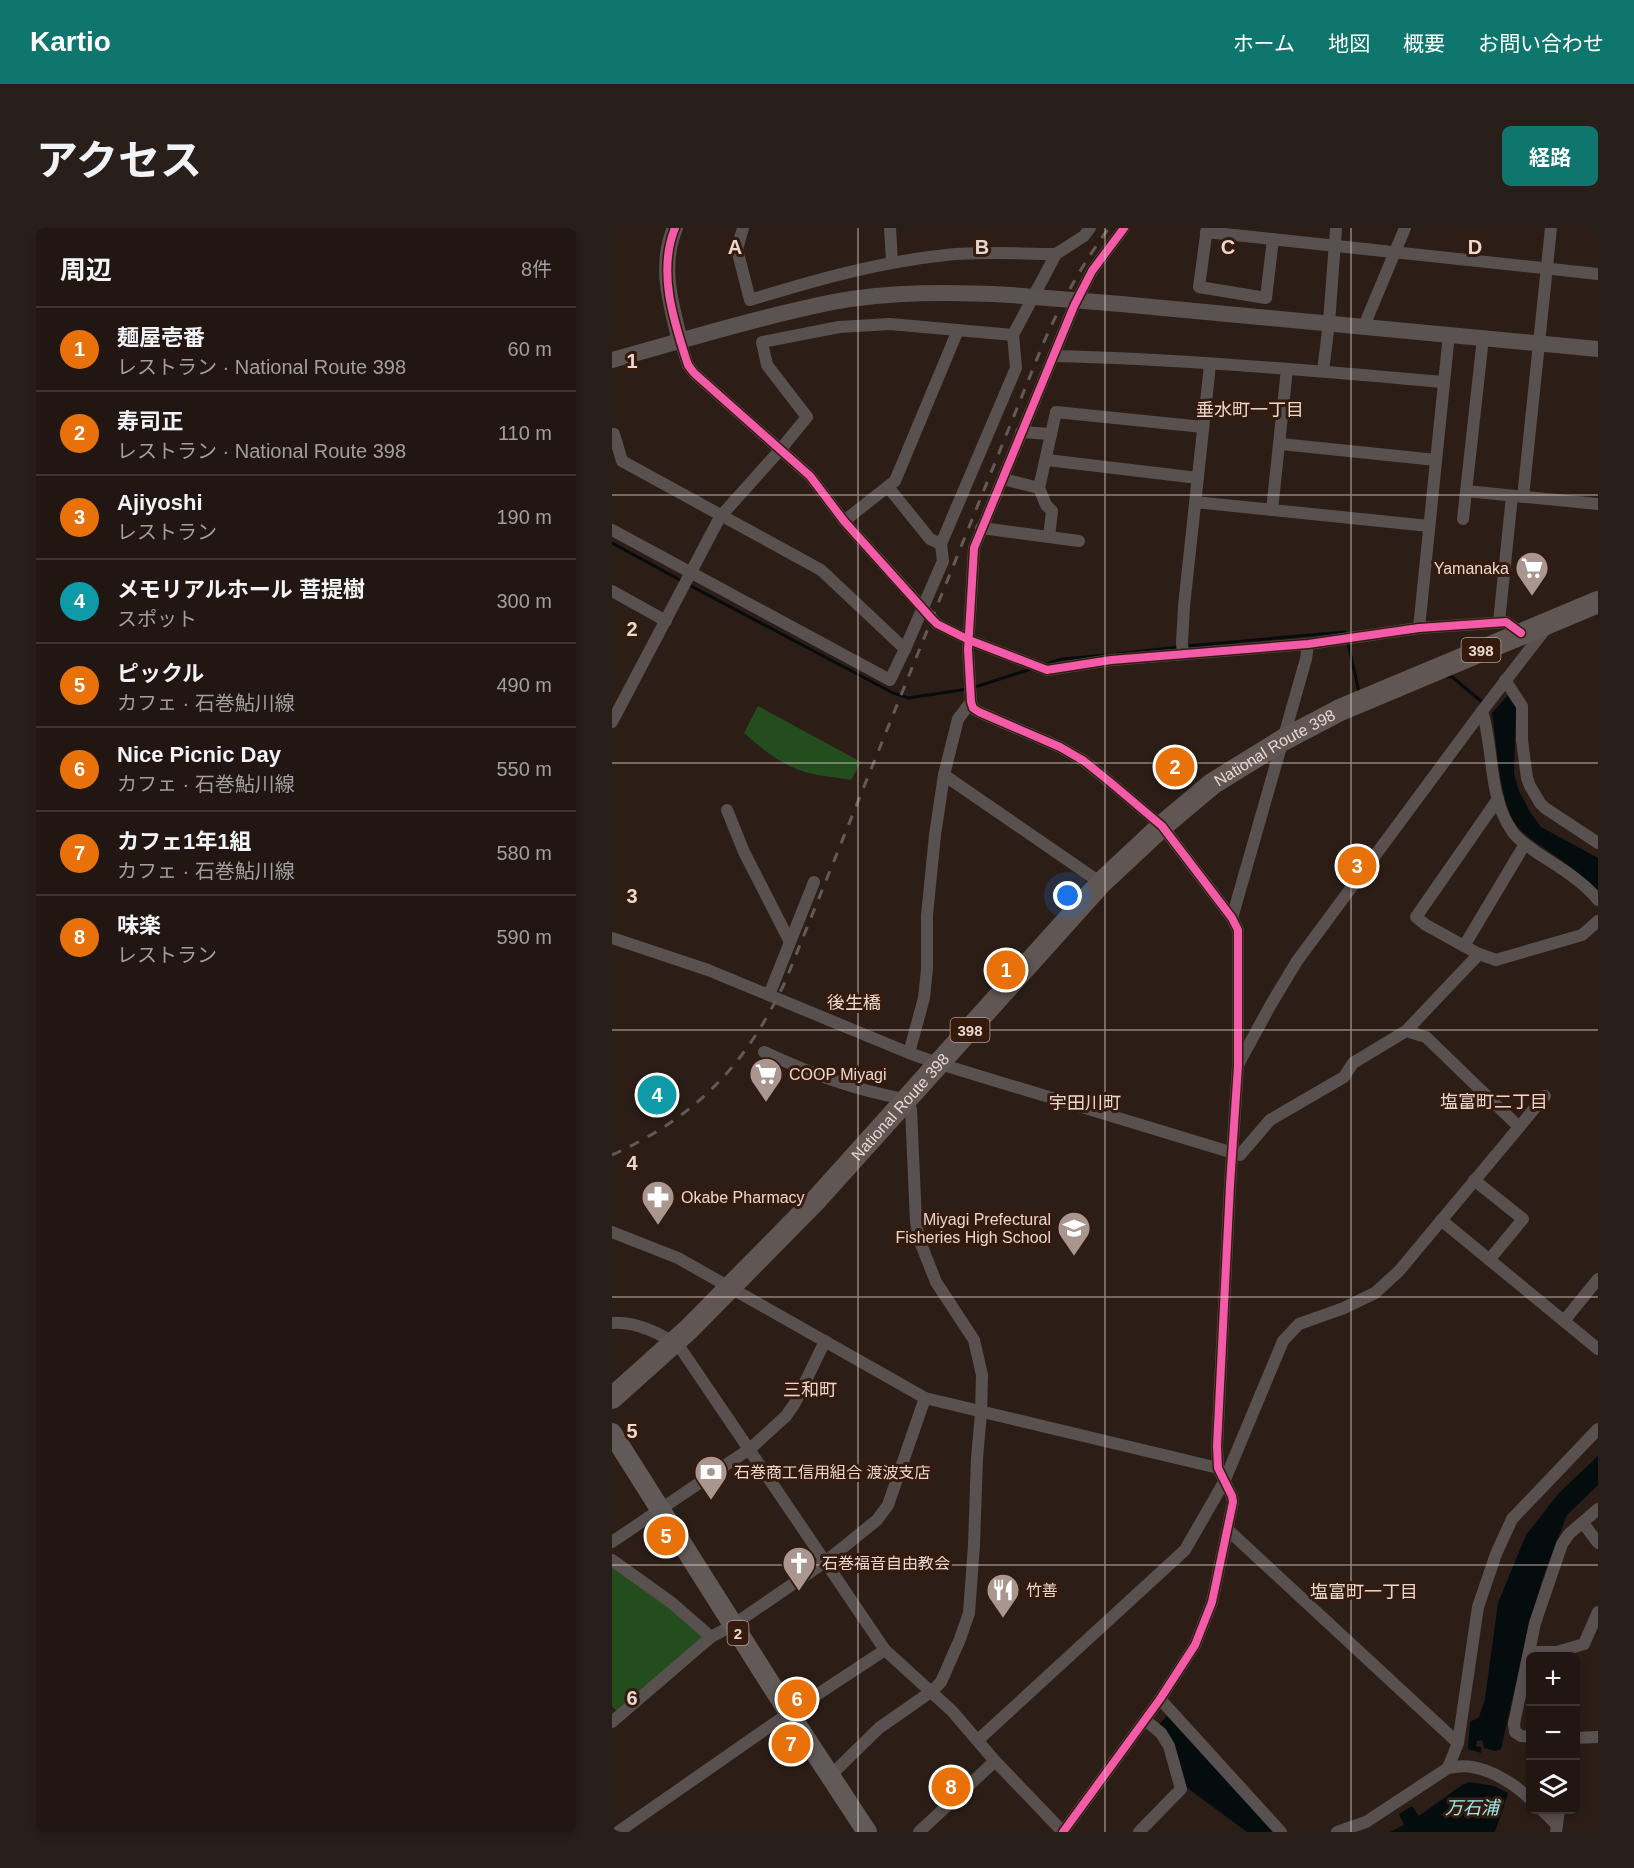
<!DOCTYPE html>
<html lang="ja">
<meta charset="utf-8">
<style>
:root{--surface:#211611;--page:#291f1a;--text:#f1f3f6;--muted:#a29f9f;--line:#3e3531;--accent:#0f766e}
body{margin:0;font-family:Arial,"Noto Sans JP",sans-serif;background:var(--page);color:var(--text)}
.controls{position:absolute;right:18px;bottom:18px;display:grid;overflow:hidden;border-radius:9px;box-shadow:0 3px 9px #0003}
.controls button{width:54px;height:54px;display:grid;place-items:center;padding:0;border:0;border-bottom:2px solid var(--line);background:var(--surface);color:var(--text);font:30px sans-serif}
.you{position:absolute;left:456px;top:668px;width:21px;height:21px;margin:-15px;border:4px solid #fff;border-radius:50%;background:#1a73e8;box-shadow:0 0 0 9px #1a73e833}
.badge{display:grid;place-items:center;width:39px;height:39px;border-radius:50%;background:var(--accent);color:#fff;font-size:20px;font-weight:700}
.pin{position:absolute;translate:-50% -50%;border:3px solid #fff;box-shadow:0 2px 6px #0006}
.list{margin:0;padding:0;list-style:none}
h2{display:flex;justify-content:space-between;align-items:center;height:78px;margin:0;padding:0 24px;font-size:26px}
h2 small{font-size:20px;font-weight:400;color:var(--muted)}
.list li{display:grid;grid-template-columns:39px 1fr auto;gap:18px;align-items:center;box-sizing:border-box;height:84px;padding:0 24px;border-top:2px solid var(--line)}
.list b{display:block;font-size:22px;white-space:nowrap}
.list p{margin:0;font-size:20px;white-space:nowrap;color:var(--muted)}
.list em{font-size:20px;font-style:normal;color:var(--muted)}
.icon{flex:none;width:33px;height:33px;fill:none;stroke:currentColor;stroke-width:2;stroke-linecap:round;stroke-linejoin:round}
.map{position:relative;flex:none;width:986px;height:1604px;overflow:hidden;border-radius:9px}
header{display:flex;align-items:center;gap:36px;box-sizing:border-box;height:84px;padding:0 30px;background:var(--accent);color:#fff}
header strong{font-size:28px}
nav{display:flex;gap:33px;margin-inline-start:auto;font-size:21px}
.intro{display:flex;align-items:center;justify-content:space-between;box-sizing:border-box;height:144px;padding:0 36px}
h1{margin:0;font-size:42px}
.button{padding:15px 27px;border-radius:9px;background:var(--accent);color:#fff;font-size:21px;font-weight:700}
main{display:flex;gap:36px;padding:0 36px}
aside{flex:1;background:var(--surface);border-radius:9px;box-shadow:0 3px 9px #0003}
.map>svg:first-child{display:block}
.green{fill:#244d1d}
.water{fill:#040c0d}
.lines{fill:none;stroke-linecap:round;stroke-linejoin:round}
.stream{stroke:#040c0d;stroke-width:3}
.street{stroke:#59514f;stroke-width:12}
.secondary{stroke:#5b5351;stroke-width:16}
.primary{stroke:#625a58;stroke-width:20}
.highway{stroke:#605653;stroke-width:22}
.rail{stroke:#635a57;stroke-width:3;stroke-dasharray:10 10;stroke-linecap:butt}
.secondary-bridge{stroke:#5b5351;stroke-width:16}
.cycleway-casing{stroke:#351a0e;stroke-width:11}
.cycleway{stroke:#f35aa7;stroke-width:8}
.grid{fill:none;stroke:#ead7cf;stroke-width:1.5;stroke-opacity:0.55}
.labels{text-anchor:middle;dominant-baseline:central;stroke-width:6;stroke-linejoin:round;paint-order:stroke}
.shield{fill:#351a0e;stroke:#b49e95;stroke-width:1.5}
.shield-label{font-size:15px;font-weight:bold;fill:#ead7cf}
.poi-label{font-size:16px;fill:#ead7cf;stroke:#351a0e;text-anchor:start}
.street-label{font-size:16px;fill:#ead7cf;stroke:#351a0e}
.neighbourhood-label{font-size:18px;fill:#ead7cf;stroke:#351a0e}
.water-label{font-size:18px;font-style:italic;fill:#9aeff7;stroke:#351a0e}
.grid-label{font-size:20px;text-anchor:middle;font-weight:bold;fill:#ead7cf;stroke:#351a0e;stroke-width:6;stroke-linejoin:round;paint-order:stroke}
</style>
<header>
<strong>Kartio</strong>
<nav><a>ホーム</a><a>地図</a><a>概要</a><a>お問い合わせ</a></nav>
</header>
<div class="intro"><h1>アクセス</h1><a class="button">経路</a></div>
<main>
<aside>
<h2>周辺<small>8件</small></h2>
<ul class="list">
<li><span class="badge" style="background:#e8710a">1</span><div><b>麺屋壱番</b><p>レストラン · National Route 398</p></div><em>60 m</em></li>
<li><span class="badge" style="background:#e8710a">2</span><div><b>寿司正</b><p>レストラン · National Route 398</p></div><em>110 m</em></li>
<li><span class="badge" style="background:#e8710a">3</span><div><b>Ajiyoshi</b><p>レストラン</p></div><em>190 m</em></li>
<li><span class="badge" style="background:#0f9aa8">4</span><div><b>メモリアルホール 菩提樹</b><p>スポット</p></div><em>300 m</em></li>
<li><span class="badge" style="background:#e8710a">5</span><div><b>ピックル</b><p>カフェ · 石巻鮎川線</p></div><em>490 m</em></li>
<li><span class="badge" style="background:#e8710a">6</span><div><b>Nice Picnic Day</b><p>カフェ · 石巻鮎川線</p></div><em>550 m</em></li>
<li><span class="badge" style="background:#e8710a">7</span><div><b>カフェ1年1組</b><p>カフェ · 石巻鮎川線</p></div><em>580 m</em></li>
<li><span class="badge" style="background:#e8710a">8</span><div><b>味楽</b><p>レストラン</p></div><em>590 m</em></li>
</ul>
</aside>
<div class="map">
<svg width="986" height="1604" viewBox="0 0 986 1604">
<rect width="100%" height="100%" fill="#2c1e17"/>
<g class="green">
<path d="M146,478L249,534L239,552C223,549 203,548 187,542C166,534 149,520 132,505Z"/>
<path d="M0,1337L54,1375L92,1408L5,1484L0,1478Z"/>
</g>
<g class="water">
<path d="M896,467L904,479L902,546L907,563L918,584L929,599L986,630V662C971,648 955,636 938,624C927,617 914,609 905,598C887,574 885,516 880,485Z"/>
<path d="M986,1228V1257L955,1287L931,1349L917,1396L889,1521L883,1523L872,1520L870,1512L865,1513L864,1518L869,1519V1525L856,1521L858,1494L867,1489L873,1471L886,1375L914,1307L947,1265Z"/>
<path d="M555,1488L664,1604H635L574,1559L547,1496Z"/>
<path d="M858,1554L882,1558L896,1565L883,1604H778L792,1597L787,1586L800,1578L807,1588L850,1557Z"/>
</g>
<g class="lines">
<g class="stream">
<path d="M0,315L70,353"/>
<path d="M77,357L281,465L296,470L356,461"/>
<path d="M736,415L747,464"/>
<path d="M574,418L733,404L734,408"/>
<path d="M505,426L567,419"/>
<path d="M434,436L450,431L495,427"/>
<path d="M834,448L840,449L869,473"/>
<path d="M363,459L419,441"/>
</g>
<g class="street">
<path d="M131,0L125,21L138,72C203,52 267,34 334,27C370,23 408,26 444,26"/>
<path d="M278,0L280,34"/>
<path d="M595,0L587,59L654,70L661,11"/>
<path d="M594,4L986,46"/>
<path d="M752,98L793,0"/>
<path d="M68,113L76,137L82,145L198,248L232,293L325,396L357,412L435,442L499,432L696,416L807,400L894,394L909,405"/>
<path d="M441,128C572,131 702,143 832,154"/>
<path d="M711,143L717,95L724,0"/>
<path d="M409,204L439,206"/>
<path d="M0,206H2L10,233L209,342L293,421L278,452L0,302"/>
<path d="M669,216L824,232"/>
<path d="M435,232L586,250"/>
<path d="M391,251L427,260"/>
<path d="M276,259L318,311L329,316"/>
<path d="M854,263L986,276"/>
<path d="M911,269L939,0"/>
<path d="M583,274L817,298"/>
<path d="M660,282L675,141"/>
<path d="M851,291L871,110"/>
<path d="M232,293L283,253L346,102"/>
<path d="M369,300L467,313"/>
<path d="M437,309L440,283L434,277L427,260L444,184L591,199"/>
<path d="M0,363L54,393"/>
<path d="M887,394L900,268"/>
<path d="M807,400L837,106"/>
<path d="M293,421L331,333L329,316L404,140L401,107L444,26L472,8L478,0"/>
<path d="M571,425L570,415L572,378L598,137"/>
<path d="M893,452L910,478V512L915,550L918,558L928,575L933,580L986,615"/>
<path d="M870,483C882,521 876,569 900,603C905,611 916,618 924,624C945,638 970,652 986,672"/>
<path d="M0,494L108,289L168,222L195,189L155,137L150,114L227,99L278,96L401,107"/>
<path d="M332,547L489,655"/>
<path d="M886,571L804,689L814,697L852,718L867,726L884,732L970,707L986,693"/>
<path d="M115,582L132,624L178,714"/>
<path d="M620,690L694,431L696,416"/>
<path d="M0,710L96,742L297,825L328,836L628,927L658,892L732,849L741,835L794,803L867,726"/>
<path d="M852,718L913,616"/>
<path d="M157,767L202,654"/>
<path d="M794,803L814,809L906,898"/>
<path d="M152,824C200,846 242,862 293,871L299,881L304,994L307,1011L324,1054L362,1112L370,1147L369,1185L365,1230L362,1317L357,1385L348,1411L329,1454L320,1463L267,1500L218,1548"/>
<path d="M297,825L312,770L315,741V687L323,607L332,547L346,491L359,474"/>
<path d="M627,835L658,778L685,733L870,483L935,399"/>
<path d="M862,952L911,991L877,1032"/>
<path d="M829,992L986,1121"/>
<path d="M0,1004L66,1030L313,1170L606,1240"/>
<path d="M952,1093L986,1051"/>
<path d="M0,1095C22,1093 53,1106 69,1121L273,1422L340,1483L383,1533L451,1604"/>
<path d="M971,1295L986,1315"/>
<path d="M616,1302L846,1515"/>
<path d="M0,1314L139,1220L174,1188L183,1175L213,1113"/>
<path d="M0,1332L60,1375L99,1409"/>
<path d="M917,1424H945L972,1416L986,1384"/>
<path d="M548,1471L669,1604"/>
<path d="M0,1494L99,1409L121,1397L213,1334L265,1292L276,1277L313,1170"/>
<path d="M918,1509L909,1508L903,1504L902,1496L923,1395L950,1316L957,1306L986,1281"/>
<path d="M963,1510L986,1509"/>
<path d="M366,1512L573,1322L612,1254L671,1113L687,1096L732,1080L763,1065L787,1043L933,868"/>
<path d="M836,1540C843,1539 852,1537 860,1539C880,1542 904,1557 918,1571"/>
<path d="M930,1582L945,1597"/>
<path d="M6,1604L177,1485L273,1422"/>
<path d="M307,1604L383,1533"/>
<path d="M451,1604L548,1471L583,1417L600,1374L621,1274L620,1268L606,1240L605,1218L618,957L626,838V702L620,690L550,598L498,554L472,533L448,519L367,484L361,480L359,474L356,422L362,320L462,78L480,43L512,0"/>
<path d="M527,1604L569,1561L557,1518L549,1505L533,1492"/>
<path d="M725,1604L754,1594L836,1540L846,1515L866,1379L884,1326L900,1291L986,1201"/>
<path d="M944,1604L947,1582"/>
</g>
<g class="secondary">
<path d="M63,0C47,38 59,76 68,113"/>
<path d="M509,76L986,121"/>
<path d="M0,132C73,112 147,89 221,74C280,63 340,64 399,67"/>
</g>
<path class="primary" d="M0,1205L177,1485L255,1604"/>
<path class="highway" id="s1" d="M0,1170L77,1101L205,971L489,655L550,598L600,556L671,512L728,482L986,374"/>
<path class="rail" d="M0,927C84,889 134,837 173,754L431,116C449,75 470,36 497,0"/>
<path class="secondary-bridge" d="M399,67L509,76"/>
<g class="cycleway-casing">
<g id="cycleway">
<path d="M63,0C45,44 62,94 76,137L82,145L198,248L232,293L320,391L325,396L357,412L435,442L499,432L696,416L807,400L894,394L909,405"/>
<path d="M451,1604L548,1471L583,1417L600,1374L621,1274L620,1268L606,1240L605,1218L618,957L626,838V702L620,690L550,598L498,554L472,533L448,519L367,484L361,480L359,474L356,422L362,320L462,78L480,43L512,0"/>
</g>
</g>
<use href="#cycleway" class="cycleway"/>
</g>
<path class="grid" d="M246,0V1604M493,0V1604M739,0V1604M0,267H986M0,535H986M0,802H986M0,1069H986M0,1337H986"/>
<defs>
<g id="supermarket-pin" transform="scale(1.725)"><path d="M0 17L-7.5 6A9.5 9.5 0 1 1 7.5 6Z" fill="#a8968f" stroke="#351a0e"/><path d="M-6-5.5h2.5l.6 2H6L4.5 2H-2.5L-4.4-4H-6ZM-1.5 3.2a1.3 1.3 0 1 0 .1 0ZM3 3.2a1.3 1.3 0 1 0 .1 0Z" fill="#fff"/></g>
<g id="pharmacy-pin" transform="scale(1.725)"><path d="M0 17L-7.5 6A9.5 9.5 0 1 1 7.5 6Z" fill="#a8968f" stroke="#351a0e"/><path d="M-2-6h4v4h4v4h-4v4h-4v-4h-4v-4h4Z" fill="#fff"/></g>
<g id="school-pin" transform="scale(1.725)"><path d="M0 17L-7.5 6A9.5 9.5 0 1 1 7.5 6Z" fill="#a8968f" stroke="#351a0e"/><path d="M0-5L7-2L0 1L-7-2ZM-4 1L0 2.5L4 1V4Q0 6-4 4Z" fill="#fff"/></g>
<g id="bank-pin" transform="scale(1.725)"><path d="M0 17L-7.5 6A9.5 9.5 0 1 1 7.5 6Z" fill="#a8968f" stroke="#351a0e"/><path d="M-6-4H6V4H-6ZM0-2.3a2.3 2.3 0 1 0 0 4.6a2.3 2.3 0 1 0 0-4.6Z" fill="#fff"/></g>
<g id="church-pin" transform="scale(1.725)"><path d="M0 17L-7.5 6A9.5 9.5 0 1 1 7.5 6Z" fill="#a8968f" stroke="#351a0e"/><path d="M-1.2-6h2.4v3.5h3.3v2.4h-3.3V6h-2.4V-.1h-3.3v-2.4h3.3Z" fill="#fff"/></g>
<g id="restaurant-pin" transform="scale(1.725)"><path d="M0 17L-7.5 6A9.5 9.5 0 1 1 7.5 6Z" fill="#a8968f" stroke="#351a0e"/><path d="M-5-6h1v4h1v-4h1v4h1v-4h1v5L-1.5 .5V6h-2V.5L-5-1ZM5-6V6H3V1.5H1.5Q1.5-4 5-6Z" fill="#fff"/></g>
</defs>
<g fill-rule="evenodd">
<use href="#supermarket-pin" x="920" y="340"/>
<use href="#supermarket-pin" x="154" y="846"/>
<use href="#pharmacy-pin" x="46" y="969"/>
<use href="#school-pin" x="462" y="1000"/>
<use href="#bank-pin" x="99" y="1244"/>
<use href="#church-pin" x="187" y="1335"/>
<use href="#restaurant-pin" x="391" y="1362"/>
</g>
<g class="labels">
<g class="shield">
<rect x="849.5" y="410" width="39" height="24" rx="4.5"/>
<rect x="338.5" y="790" width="39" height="24" rx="4.5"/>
<rect x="115.5" y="1393" width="21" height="24" rx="4.5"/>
</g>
<g class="shield-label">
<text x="869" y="422">398</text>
<text x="358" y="802">398</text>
<text x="126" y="1405">2</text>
</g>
<g class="poi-label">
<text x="897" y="340" text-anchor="end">Yamanaka</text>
<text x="177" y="846">COOP Miyagi</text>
<text x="69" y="969">Okabe Pharmacy</text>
<text x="439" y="991" text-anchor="end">Miyagi Prefectural<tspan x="439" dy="18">Fisheries High School</tspan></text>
<text x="122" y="1244">石巻商工信用組合 渡波支店</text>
<text x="210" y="1335">石巻福音自由教会</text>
<text x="414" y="1362">竹善</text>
</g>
<g class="street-label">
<text stroke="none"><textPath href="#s1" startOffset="932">National Route 398</textPath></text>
<text stroke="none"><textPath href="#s1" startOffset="410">National Route 398</textPath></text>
</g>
<g class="neighbourhood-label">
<text x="638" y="182">垂水町一丁目</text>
<text x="242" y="775">後生橋</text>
<text x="882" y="874">塩富町二丁目</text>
<text x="473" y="875">宇田川町</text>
<text x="198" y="1162">三和町</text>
<text x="752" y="1364">塩富町一丁目</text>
</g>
<g class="water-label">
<text x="860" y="1580">万石浦</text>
</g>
</g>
<g class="grid-label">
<text x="123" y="26">A</text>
<text x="370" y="26">B</text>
<text x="616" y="26">C</text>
<text x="863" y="26">D</text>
<text x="20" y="140">1</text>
<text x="20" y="408">2</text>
<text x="20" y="675">3</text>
<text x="20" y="942">4</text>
<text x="20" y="1210">5</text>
<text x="20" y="1477">6</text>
</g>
</svg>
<div class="controls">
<button>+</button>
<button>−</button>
<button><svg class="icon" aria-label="layers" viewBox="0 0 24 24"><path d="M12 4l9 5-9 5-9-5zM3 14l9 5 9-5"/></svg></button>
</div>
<div class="you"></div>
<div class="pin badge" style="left:394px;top:742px;background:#e8710a">1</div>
<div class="pin badge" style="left:563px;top:539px;background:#e8710a">2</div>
<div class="pin badge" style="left:745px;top:638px;background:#e8710a">3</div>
<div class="pin badge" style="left:45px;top:867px;background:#0f9aa8">4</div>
<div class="pin badge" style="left:54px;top:1308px;background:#e8710a">5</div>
<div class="pin badge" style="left:185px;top:1471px;background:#e8710a">6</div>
<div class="pin badge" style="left:179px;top:1516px;background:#e8710a">7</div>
<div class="pin badge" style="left:339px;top:1559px;background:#e8710a">8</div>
</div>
</main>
